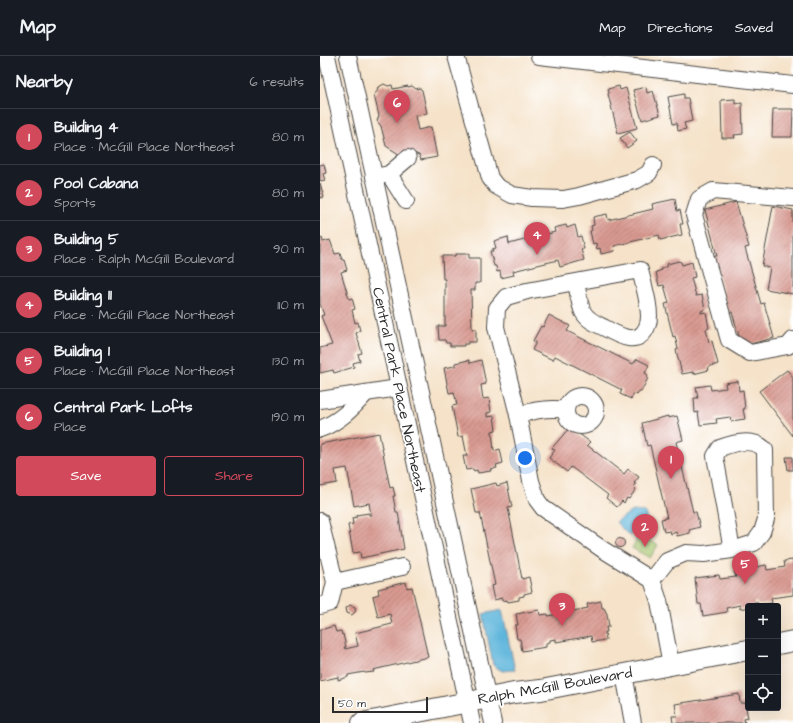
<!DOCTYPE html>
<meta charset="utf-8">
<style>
:root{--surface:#171b24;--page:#242831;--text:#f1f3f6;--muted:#9ea1a6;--line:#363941;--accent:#d1495b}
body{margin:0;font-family:"Architects Daughter",sans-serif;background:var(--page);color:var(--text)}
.controls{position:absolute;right:12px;bottom:12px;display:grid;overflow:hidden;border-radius:4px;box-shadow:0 4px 16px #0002}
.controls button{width:36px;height:36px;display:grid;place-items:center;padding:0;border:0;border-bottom:1px solid var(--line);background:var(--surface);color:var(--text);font:20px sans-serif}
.scale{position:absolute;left:12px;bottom:10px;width:96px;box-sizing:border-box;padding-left:4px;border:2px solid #2b2b2b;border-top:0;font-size:11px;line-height:14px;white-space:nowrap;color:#2b2b2b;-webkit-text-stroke:3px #fff;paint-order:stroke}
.you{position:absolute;left:205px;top:402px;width:14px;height:14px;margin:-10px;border:3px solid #fff;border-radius:50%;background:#1a73e8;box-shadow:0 0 0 6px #1a73e833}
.badge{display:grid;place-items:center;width:26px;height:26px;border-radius:50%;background:var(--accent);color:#fff;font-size:13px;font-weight:700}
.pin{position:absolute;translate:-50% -33px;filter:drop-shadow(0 1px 2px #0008)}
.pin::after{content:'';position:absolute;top:21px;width:14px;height:12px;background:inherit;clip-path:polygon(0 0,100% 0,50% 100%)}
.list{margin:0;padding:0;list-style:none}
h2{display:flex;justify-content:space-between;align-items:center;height:52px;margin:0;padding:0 16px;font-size:17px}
h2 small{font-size:13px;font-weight:400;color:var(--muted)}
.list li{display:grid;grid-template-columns:26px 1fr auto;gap:12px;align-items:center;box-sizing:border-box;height:56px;padding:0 16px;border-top:1px solid var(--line)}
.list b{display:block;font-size:15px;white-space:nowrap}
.list p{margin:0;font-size:13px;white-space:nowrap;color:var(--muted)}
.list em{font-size:13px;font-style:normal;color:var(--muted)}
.actions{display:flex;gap:8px;padding:12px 16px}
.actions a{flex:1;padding:9px 0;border:1px solid var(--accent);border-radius:4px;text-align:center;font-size:14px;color:var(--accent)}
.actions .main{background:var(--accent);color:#fff}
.icon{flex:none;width:22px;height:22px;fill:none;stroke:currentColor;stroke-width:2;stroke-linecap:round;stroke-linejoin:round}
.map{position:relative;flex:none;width:473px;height:667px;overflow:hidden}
header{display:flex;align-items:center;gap:24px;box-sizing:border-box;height:56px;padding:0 20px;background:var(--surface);border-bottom:1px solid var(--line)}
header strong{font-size:19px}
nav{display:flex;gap:22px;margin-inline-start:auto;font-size:14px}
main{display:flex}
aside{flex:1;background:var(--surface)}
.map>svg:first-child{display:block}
.grass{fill:#a6c46c;stroke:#68784c}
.water{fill:#5fb6dc;stroke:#457084}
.building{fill:url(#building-hatch)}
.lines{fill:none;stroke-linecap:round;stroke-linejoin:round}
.minor-casing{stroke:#494643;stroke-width:18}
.major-casing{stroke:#494643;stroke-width:22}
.minor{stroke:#fff;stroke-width:16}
.major{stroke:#fff;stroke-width:20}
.labels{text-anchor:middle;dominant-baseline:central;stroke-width:3.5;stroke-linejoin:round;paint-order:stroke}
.street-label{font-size:15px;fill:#2b2b2b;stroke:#fff}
</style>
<header>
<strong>Map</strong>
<nav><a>Map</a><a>Directions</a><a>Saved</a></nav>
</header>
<main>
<aside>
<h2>Nearby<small>6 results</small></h2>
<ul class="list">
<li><span class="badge">1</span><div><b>Building 4</b><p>Place · McGill Place Northeast</p></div><em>80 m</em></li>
<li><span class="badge">2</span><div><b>Pool Cabana</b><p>Sports</p></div><em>80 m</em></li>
<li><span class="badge">3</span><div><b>Building 5</b><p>Place · Ralph McGill Boulevard</p></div><em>90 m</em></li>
<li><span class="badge">4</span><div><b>Building 11</b><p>Place · McGill Place Northeast</p></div><em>110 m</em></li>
<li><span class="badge">5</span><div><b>Building 1</b><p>Place · McGill Place Northeast</p></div><em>130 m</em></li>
<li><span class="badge">6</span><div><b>Central Park Lofts</b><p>Place</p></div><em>190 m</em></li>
</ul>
<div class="actions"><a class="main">Save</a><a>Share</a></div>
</aside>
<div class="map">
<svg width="473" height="667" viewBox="0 0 473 667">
<defs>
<pattern id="building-hatch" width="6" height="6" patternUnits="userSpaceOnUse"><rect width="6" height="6" fill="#d99a91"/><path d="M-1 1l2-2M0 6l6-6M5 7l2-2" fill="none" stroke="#b07e77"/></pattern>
</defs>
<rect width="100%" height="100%" fill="#fff"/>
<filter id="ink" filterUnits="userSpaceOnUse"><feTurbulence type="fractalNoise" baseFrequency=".025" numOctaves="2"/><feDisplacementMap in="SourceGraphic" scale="8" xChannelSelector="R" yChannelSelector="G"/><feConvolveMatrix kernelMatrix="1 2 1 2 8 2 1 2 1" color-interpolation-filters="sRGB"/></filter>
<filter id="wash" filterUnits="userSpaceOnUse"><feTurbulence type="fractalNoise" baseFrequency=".012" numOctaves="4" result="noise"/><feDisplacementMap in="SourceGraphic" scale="16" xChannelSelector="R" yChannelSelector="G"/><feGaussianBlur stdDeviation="0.9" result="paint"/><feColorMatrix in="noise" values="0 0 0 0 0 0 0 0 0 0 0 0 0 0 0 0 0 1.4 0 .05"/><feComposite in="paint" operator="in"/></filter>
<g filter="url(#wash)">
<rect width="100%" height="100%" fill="#f5e2c8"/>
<path class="grass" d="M321,477L328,480L327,483L338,489L330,502L312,492Z"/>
<g class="water">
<path d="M312,455L325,456L330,475L318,473L309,480L296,466Z"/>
<path d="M182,554L195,614L182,615L173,609L163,558Z"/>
</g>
<g id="blocks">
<g class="building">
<path d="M64,28L68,30L72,29L73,33L88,30V31L92,30L96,33L99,32L102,34L107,57L95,60L98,74L111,71L117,101L101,104L99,99L94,97L82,100L66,90L61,70L57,65L59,60L54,39L58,34L57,32Z"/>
<path d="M299,30L300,34L306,32L317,72L298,77L288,38L289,37L288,33Z"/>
<path d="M326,31L327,37L333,35L340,59L322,64L313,34Z"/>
<path d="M364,38V42H368L372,65L364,67L366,73L358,75L357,67L353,68L348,41Z"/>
<path d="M415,43V48L422,47L423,78L414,79L415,82H402L401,44Z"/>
<path d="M453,53H473L472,81H452Z"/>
<path d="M310,76L317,85L307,92L300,82Z"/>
<path d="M4,108L6,117L3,118L5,124L0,125V109Z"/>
<path d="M0,127L4,141L0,142Z"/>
<path d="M355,143L357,155L360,154L363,168H360L362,179L340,184L339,179L294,190L295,195L281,198L280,192L277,193L276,187L273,188L270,175L272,174L271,170L274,169L273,161L287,158L288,164L333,153L332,148Z"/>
<path d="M416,146L429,191L425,192L441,248L444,247L454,282L422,290L412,256L408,257L394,200H397L385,154Z"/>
<path d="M453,150L473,154V238L446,233L450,212L442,210Z"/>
<path d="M246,169L247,172L255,169L258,181L261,180L264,193H261L264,204L240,211L238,204L193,215L194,219L181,222L180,215L177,216L176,210H174L170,195H173L172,193L176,192L174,185L188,181L189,188L235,176L234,172Z"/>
<path d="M2,182L3,186L10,184L15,198L20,197L22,204H24L27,214L21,216L29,243L32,242L35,253L32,254L35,267L38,266L40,275L36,277L42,297L38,298L40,305L33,307L34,311L14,317L13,314L0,317V292L12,289L1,260L4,259L0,248V183Z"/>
<path d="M135,198H149V202H160V227H155V234H151L152,273H156V286H148V288H144V290H130V287H126L125,284H119L118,270H125V223H123L122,200H135Z"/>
<path d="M359,205L361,206L362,209L372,206L375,221L371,222L376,240L382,239L385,253L381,255V257L386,256L389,272L386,273L389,286L392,285L398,308L388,311L389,314L373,318V316L362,318L356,294L358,293L355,280L353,281L345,248L349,247L344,229L339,230L336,216L342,214V212L348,210L347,208Z"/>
<path d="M229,259L250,270L247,275L313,308L317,303L329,309L325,317L328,319L327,321L328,322L321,336L319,335L317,339L314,337L311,343L300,338L302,334L235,300L233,304L212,294L216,286L213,285L221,270L223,271Z"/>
<path d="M149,304L150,307L161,304L166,328L161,329L163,343L169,342L171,356L167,357V361L174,360L176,374L172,375L174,395L180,393L183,407L176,409L177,412L170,413L171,415L158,417L157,414L154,415L153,413L146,414L143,400H147L143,380L138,381L132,350L137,349L134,336L129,337L124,312L135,310V307Z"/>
<path d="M467,314L473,321V380L439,335Z"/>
<path d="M418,325L419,335L423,334L425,353H423L425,363L411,365L410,361L396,363L397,367L380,369L378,356L375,357L374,342H378L376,331L390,329L391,334L406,332L405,327Z"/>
<path d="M348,360V362L357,360L363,384L356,386L373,456H376L380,471L369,474L370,477L357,480L356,476L351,478L350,475L344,476L341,463L347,462L330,389L327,390L322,367Z"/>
<path d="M250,371L270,386L267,389L304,418L308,413L319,421L314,427L316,428L314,431L316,433L309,443L307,442L304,447L302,445L297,451L286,442L288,439L251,411L247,416L229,402L235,394L232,392Z"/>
<path d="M59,377L70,432L73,431L75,440H73L76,456H78L84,493L41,502L40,496L33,497L28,469L33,468L32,462L37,461L36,459L49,457V459H51L49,447L34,450L27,412L15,414L17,427L0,430V388Z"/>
<path d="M466,401H473V414H468Z"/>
<path d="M176,427L177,430L187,427L192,451L188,452L202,523L209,521L212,536L204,538V540L199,541V544L188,546L187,544L182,545V542L174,544L171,530L175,529L160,457H156L151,433Z"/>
<circle cx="300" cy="487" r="4.5"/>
<path d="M473,504V539L451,542L452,547L438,549L437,546H434V550H428V551L420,553V549L406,552L407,556L383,560L381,548H378L375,522L399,519L400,523L416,521L414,515L428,513L429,518H432L431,512L446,509L447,514L465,511L464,505Z"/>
<path d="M86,526L87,532L92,531L108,601L53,614L54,616L45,617L44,616L28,619V621L18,624V621L0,625V574L14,570L16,576L21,575L22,579L23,578L26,591H24L25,593L38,590L35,577L72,568L70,558L58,561L53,540L59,538L58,533Z"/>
<path d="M281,545L282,552H284L287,558L289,571H286L287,576H285L286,584L272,586L271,580L236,586V583L230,584V586L226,587V591L202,595L200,583H197L195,569H198L196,558L219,554L220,559L228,558V560L268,552L267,548Z"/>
<path d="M30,549L35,551L36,555L32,559L27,557L26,552Z"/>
<path d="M419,638L420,647H425L428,662L424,663L425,667H353L352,660H357L355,648Z"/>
</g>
</g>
</g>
<g filter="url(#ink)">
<use href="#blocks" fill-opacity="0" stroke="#494643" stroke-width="1"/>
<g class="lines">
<g class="minor-casing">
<g id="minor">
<path d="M7,0L152,667"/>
<path d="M28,0L173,667"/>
<path d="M136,0L170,122L176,130L192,139L212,142L243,143L259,140L317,124L329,117L333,109"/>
<path d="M219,0L473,29"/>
<path d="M69,118L86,145"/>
<path d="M54,121L69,118L88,102"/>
<path d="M473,142L393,135L379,143L374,159L409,284L430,297L468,290L473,284"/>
<path d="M256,226C258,236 259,247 263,256C268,265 277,268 285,272C299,280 320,292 328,268C332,255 323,227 320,214L207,235L186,241L177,252L176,271L198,359L211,425L217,444L223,452L282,493L332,524L339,545L351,609"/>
<circle cx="261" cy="355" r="15"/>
<path d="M0,344L78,332"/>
<path d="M198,359C214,354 229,351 246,354"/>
<path d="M0,373C19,366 33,352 46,337"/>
<path d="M0,465L15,526L10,547L0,550"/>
<path d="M332,524L347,505L366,497L384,498L412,494L434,487L442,476L446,463L445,394C434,381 413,387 400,392L395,400L412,494"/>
<path d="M15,526L82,511"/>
<path d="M304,618L313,667"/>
</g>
</g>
<g class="major-casing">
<g id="major">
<path d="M458,588L473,585"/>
<path d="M42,667L194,637L221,634L428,594"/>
</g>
</g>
<use href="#minor" class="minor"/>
<use href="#major" class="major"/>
</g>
</g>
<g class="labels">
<g class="street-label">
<text transform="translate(79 334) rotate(78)">Central Park Place Northeast</text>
<text transform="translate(235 630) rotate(-10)">Ralph McGill Boulevard</text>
</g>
</g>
</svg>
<div class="controls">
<button>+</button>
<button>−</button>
<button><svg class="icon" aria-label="locate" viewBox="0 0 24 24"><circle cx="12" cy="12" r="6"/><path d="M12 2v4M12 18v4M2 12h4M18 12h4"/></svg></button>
</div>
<div class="scale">50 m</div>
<div class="you"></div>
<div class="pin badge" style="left:351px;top:423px">1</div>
<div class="pin badge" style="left:325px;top:491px">2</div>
<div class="pin badge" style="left:242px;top:570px">3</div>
<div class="pin badge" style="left:217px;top:199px">4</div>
<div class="pin badge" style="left:425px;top:528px">5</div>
<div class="pin badge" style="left:77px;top:67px">6</div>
</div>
</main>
